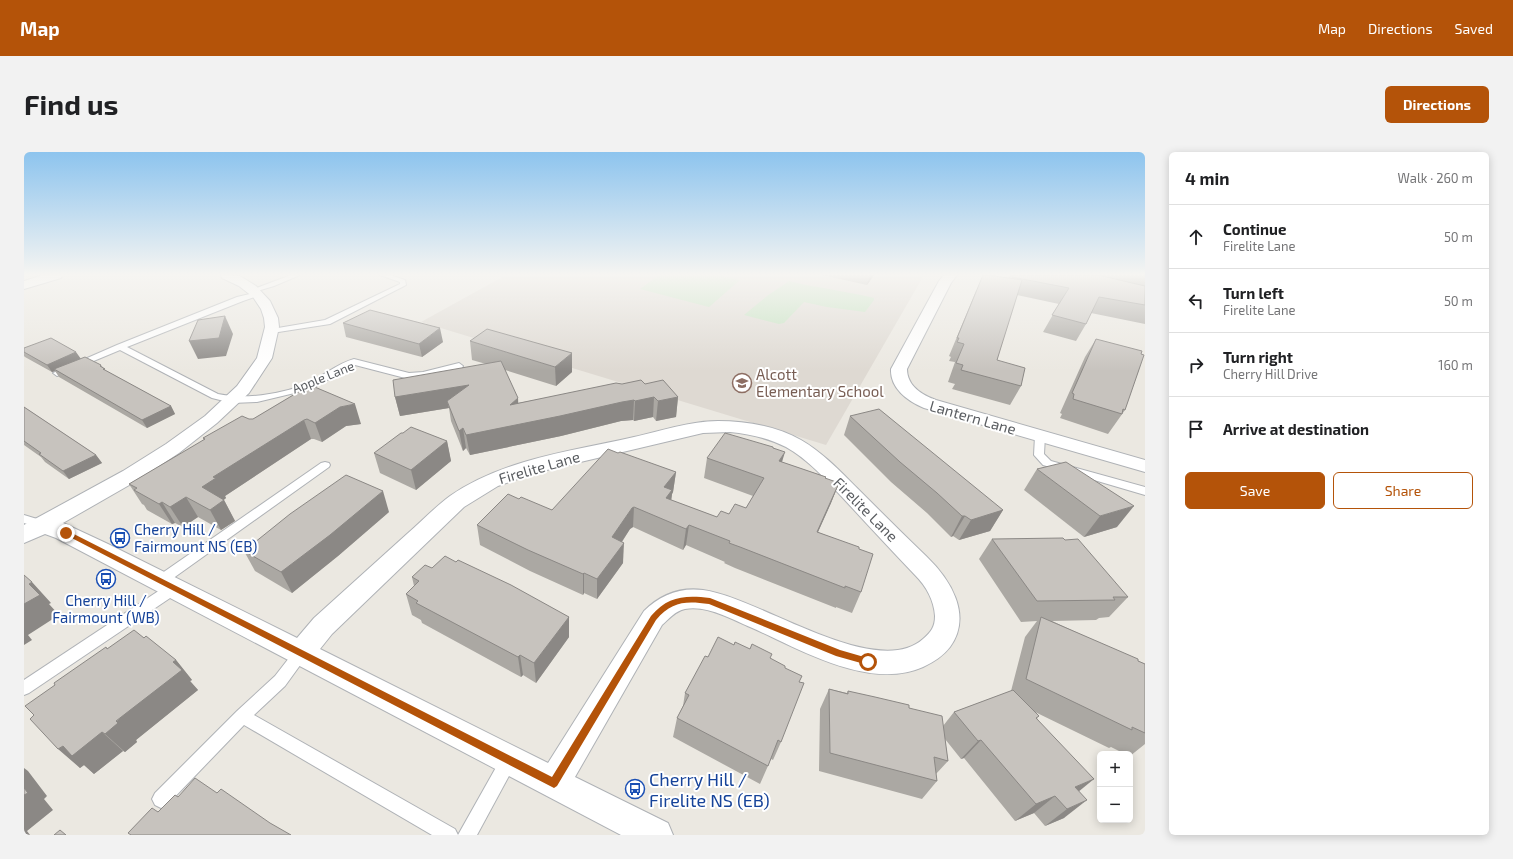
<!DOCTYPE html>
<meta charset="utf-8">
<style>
:root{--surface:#fff;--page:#f2f2f2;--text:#202124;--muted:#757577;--line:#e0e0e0;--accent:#b45309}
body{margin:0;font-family:"Exo 2",sans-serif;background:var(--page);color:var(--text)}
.controls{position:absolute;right:12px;bottom:12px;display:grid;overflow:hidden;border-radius:6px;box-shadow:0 2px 10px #0003}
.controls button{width:36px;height:36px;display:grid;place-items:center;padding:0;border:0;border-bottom:1px solid var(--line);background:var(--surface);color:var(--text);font:20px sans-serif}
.stop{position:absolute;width:12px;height:12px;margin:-9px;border:3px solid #b45309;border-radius:50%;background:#fff}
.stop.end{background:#b45309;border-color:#fff;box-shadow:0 1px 4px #0008}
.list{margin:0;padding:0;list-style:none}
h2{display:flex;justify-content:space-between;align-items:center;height:52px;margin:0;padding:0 16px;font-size:17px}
h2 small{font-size:13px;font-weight:400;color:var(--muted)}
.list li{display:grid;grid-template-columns:26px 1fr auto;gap:12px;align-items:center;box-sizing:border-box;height:64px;padding:0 16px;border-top:1px solid var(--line)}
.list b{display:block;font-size:15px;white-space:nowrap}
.list p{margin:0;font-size:13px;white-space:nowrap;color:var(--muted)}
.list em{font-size:13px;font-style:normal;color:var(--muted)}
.actions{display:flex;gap:8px;padding:12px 16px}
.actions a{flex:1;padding:9px 0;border:1px solid var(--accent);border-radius:6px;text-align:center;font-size:14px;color:var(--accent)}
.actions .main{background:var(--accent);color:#fff}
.icon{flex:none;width:22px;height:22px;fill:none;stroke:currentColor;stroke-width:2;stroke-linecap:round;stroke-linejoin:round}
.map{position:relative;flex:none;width:1121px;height:683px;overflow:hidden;border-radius:6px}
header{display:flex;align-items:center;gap:24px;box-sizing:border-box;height:56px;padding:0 20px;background:var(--accent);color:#fff}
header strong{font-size:19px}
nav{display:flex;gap:22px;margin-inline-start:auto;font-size:14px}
.intro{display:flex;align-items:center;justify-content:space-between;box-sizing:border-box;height:96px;padding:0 24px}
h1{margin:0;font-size:28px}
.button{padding:10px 18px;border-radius:6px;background:var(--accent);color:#fff;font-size:14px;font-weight:700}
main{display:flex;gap:24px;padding:0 24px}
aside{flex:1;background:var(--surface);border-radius:6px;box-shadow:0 2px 10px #0003}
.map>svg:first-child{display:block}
.education{fill:#ded9d2}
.green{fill:#c3e1bf}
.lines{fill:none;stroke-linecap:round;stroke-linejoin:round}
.lane-casing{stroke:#afb2b6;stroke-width:2}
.street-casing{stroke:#afb2b6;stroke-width:2}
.lane{fill:#fff;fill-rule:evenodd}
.street{fill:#fff;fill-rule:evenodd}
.wall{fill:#aba8a3}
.shaded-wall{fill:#8b8885}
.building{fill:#c7c3be;stroke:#8b8885}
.route{fill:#b45309}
.labels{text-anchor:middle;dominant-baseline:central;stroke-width:4;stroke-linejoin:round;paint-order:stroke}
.far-street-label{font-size:13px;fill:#5a5d61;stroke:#fff}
.education-label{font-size:15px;fill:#785e54;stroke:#fff;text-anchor:start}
.street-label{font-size:15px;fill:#5a5d61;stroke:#fff}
.transit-label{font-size:15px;fill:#164399;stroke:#fff;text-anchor:start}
.near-transit-label{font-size:18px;fill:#164399;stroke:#fff;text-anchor:start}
</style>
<header>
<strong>Map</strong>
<nav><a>Map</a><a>Directions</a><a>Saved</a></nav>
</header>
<div class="intro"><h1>Find us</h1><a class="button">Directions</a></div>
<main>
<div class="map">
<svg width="1121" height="683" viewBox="0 0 1121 683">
<rect width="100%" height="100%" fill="#ebe8e1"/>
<path class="education" d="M482,123H900L802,293L397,170Z"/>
<g class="green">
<path d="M635,123H695L716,128L685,155L616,137Z"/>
<path d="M765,129C793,136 822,139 850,146V148L841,160L803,155L780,150L760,171L755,172L720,163L743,144Z"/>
</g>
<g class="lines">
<g class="lane-casing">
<g id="lane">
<path d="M267,123H276L250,134L230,140L227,138Z"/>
<path d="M356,123H366L381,128L382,133L306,172L248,181L244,179L248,177L301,168L376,132V130Z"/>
<path d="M234,140L238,142L236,143L219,149L103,195L194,242C220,248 262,242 286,230C300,223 315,211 330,207L385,221L399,220L435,211L439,214L438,216L399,226L385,227L331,213L290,235L279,239L233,250L208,251L188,246L96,198L36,223L33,224L29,221L93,193L213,145Z"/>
<path d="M1016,281L1021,284L1020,302L1027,309L1121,335V343L1019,313L1010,303L1011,284Z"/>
<path d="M301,310L305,311L306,313L305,315L141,432L136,434L131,432L130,429L131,426L297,311Z"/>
<path d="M0,363L23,370L25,373L23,376L19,377L0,371Z"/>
<path d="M150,431L155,432L156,436L155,440L5,541L0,543V528L145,432Z"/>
<path d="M277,495L282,497L284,501L282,505L261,534L230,563L431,677L434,683H408L220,573L143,653L137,656L131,653L128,647L131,641L213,559L251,524L272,497Z"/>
<path d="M485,601L491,603L493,609L453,683H434L479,603Z"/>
</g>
</g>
<g class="street-casing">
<g id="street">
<path d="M19,123H38L37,126L0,137V129Z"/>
<path d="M197,123L216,124L232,134L246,149L254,166L255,175L248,206L225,241L193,271L155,301L114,328L39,371L84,392L273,486L290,466C321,438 352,410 383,382C397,370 411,355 426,344C479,307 548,299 610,285C637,279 666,269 694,269C722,269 752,274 777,288C798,300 816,319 833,336C856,359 879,382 902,404C926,427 949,463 926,495C919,504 910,510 899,515C845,539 776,497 726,475C707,467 683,453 661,457C651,459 645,467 638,473L551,625L644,671L649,683H597L32,386L21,382L0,391V373L99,319L142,292L181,264L213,234L233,206L241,175L240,166L237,157L229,145L215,134L198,126ZM706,280C726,282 744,286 762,295C784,307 802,328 819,346C843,372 867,398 891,423C902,434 910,448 911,464C911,475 907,480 899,487C852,529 734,445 679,438C656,435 636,443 620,459L524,611L296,497L308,482L440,355L474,334L510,321L679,281Z"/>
<path d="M920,123H933L927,131L883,217C883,234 898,243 912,248L1121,308V320L900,256C883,249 866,236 867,217L915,129Z"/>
</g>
</g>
<use href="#lane" class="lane"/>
<use href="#street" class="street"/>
</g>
<g class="wall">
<path d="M798,123H850L843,133Z"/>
<path d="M986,123H1121V172L1067,161L1062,172L1052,189L1019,180L1035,152L993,143L973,208L997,234L986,253L928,237L931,232L924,230L931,210L925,209L927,205L925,204L952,139L985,126Z"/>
<path d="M319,171L419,190L398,205L322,185Z"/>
<path d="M1072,187L1101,258L1084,282L1036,266L1038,262L1036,261L1061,205Z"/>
<path d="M446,189L548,220L532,234L481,218L494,251L598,232H621L654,245L652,265L632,269L629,265L610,269L609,268L597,269L537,284L446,303L442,296L439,299L427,269L425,256L376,264L371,245L462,212L448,208Z"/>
<path d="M0,196L56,207L77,213L82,219L147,254L151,262L123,276L35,225L31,219L28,220L1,205L0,204Z"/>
<path d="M286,233L337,272L322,274L298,290L290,287H287L201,344L202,346L200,348L211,369L197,378L174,365L159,375L151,371L148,372L123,358L120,353L118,352L105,332L180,288L179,286L225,267H229Z"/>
<path d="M0,255L72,303L78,311L45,327L21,310L17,305L0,293Z"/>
<path d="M826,264L979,358L966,379L935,388L929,384L927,385L903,361L867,330L820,283Z"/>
<path d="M423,289L427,309L392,338L356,321L350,301Z"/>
<path d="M749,296L758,310L802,325V327L815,331L807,351L794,380L835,397L837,440L828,461L812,455V456L711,416L700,411L701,410L662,393L659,398L609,375L606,377L598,390L599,411L573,447L560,441L559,443L506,419L456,393L453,373L495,347L528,358L594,301L652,320L649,340L648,342L647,348L693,365L705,362L722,356L729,344L680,326L683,306Z"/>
<path d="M1013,317L1093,375L1060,385L1000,338Z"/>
<path d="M365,360L314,404L268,441L231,419L220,399Z"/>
<path d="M968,387L1041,388L1104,445L1085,465L1075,466L1072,468L1028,469L1121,512V592L1106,604V602H1101L1087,595L1085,596L1011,560L1015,564L1013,566L1055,639L1040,666L1021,674L1010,661L991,669L940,606L937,607L921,587L924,609L912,622L913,629L898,647L795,619L796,557L805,537L823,541L824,539L885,556L919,574L930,560L987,539L1001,485L1013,469L997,470L955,407Z"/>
<path d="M408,416L545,465V485L512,531L499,523L497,525L398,471L397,468L388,463L382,442L390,434L388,425Z"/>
<path d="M120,486L152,508L168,528L166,529L174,538L112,588L113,590L101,600L99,599L70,622L60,613L56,616L10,563L31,533L83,497Z"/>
<path d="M710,493L746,506L761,516L757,590L749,608L747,607L736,632L649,585L653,566L659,554L661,541L684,505Z"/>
</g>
<g class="shaded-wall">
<path d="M846,123H850L843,133Z"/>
<path d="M201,164L209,182L202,204L174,207L165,189Z"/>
<path d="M416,176L419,190L398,205L395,192Z"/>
<path d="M52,200L57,207L30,217L31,219L28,220L23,213Z"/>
<path d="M548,201V220L532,234L531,215Z"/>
<path d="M445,233L423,249L425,256L376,264L371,245Z"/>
<path d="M630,245L629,265L610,269L611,249Z"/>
<path d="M654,245L652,265L632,269L634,249Z"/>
<path d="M494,246L495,266L486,253Z"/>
<path d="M610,248L609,268L597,269L537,284L446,303L442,283L598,250Z"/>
<path d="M331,252L337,272L322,274L298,290L291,271L316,255Z"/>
<path d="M147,254L151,262L123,276L118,268Z"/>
<path d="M280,268L287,287L201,344L202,346L189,355L178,335L189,325Z"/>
<path d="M439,276L442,296L439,299L435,279Z"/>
<path d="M423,289L427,309L392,338L387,318Z"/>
<path d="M761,300L755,320V309Z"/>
<path d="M72,303L78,311L45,327L39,319Z"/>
<path d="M652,320L649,340L648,342L646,358L640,366V335Z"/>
<path d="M815,331L807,351L785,400L793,380Z"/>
<path d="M359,339L365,360L314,404L268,441L257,420Z"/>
<path d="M162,345L174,365L159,375L146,355Z"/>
<path d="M200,348L211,369L197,378L186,358Z"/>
<path d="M138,350L151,371L148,372L135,352Z"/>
<path d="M1110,354L1093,375L1060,385L1076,364Z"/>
<path d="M610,355L609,375L606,377L587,406L588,385L608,356Z"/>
<path d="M979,358L966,379L935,388L947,368Z"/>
<path d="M938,364H941L929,384L927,385Z"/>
<path d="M665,373L662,393L659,398L662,377Z"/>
<path d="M600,391L599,411L573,447V427Z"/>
<path d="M560,421V441L559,443V422Z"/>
<path d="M8,430L27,451L25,452L35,463L4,483L8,488L0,493V452L5,432Z"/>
<path d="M545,465V485L512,531L510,511Z"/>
<path d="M496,503L499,523L497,525L494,505Z"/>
<path d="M152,508L168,528L166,529L174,538L112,588L113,590L101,600L81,582L149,510Z"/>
<path d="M78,580L99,599L70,622L60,613L56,616L34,597L39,594Z"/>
<path d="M957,588L940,606L937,607L954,589Z"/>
<path d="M0,616L4,619L23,644L20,647L29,658L3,679L6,683H0Z"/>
<path d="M1070,627L1048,645L1051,635Z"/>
<path d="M1031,644L1010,661L991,669L1012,652Z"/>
<path d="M1063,648L1040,666L1021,674L1043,657Z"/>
</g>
<g class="building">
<path d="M959,123H964L998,128L973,208L1001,216L997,234L937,218L939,213L932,211L940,192L933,190L935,186H933Z"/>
<path d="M988,123H1074L1121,134V153L1075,145L1062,172L1028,163L1045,136L988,125Z"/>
<path d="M346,158L416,176L395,192L319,171Z"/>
<path d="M201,164L195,186L165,189L174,168Z"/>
<path d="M463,177L548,201L531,215L446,189Z"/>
<path d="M27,186L52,200L23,213L0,200V196Z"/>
<path d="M1072,187L1118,199L1117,202L1120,203L1101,258L1099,257L1098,262L1049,247L1050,242L1048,241Z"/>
<path d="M61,205L77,213L76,214L81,217H79L147,254L118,268L30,217Z"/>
<path d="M477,209L494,246L486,253L592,231L598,232L617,228L621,232L639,228L654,245L634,249L630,245L611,249L610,248L598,250L536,264L442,283L439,276L435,279L423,249L445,233L371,245L369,228Z"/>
<path d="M286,233L331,252L316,255L291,271L283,267L280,268L189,325L192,326L178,335L200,348L186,358L162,345L146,355L138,350L135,352L110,338L113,336L105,332L181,287L179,286L218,264L225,267H229Z"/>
<path d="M0,255L72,303L39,319L15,302L17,301L0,289Z"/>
<path d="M855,257L979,358L947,368L941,364H938L913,341L876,310L826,264Z"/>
<path d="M387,275L423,289L387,318L350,301L377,281H379Z"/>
<path d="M701,281L749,295V296L761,300L755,309L802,325L801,326L815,331L793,380L835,395V397L849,402L837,440L821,434V436L716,395L705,391L706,389L665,373L662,377L610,355L608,356L588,385L600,391L573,427L560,421L559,422L504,398L453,373L484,342L495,347L497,345L528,358L584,297L594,301L596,300L652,320L640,335L648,338L642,346L693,365L697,359L705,362L711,352L722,356L740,326L683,306Z"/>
<path d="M1042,310L1110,354L1076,364L1013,317Z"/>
<path d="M322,323L359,339L306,383L257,420L220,399L266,362Z"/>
<path d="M1039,386L1041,388L1054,387L1104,445H1089L1091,448L1013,449L968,387Z"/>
<path d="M421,404L432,410L434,408L487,433L545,465L510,511L496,503L494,505L392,451L394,449L382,442L395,429L388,425L401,413L408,416Z"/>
<path d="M0,423L8,430L5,432L16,443L0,452Z"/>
<path d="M1017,465L1114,507V509L1121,512V581L1108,575V578L1002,527Z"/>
<path d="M110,478L120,486L122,484L152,508L149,510L158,518L92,569L94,571L81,582L78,580L48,604L39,594L34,597L6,567L10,563L1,554L31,533L30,531L82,495L83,497Z"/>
<path d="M694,485L710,493L711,490L726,497L728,492L748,502L746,506L761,514V516L778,524L775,530L780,531L757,590L754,588L744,614L653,566L665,543L661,541L681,504L684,505Z"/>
<path d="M805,537L824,542V539L851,545L885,553V556L918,564L924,609L910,605L913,629L806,601Z"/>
<path d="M989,538L1015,564L1012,566L1070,627L1051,635L1063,648L1043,657L1031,644L1012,652L957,588L954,589L930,560Z"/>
<path d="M171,626L193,641L197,637L246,671L267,683H107L104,681L128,656L134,660L151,643L154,645Z"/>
<path d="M0,636L4,641L0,643Z"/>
<path d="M36,678L42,683H30Z"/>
</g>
<linearGradient id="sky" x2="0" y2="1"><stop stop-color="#8dc4ee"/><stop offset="0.56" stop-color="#f6f5f2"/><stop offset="1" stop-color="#f6f5f2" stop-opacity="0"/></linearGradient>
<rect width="1121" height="219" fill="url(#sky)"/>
<path class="route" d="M42,378L528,625L627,464C644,444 661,443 686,446L816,498L847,507L848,510L844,513L812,504L685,452C662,449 648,449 632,468L533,634L530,636L40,382V379Z"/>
<defs>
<g id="school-ring" transform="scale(1)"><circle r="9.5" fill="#fff" stroke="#8d6e63" stroke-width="1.5"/><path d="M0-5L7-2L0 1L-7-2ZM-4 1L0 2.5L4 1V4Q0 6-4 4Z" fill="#8d6e63"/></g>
<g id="bus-ring" transform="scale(1)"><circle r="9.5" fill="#fff" stroke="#1a4fb4" stroke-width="1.5"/><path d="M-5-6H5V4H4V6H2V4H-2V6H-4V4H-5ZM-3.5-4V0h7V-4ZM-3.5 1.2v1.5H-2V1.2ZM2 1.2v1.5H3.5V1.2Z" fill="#1a4fb4"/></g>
</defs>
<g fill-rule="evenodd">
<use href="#school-ring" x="718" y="231"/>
<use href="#bus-ring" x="96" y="386"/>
<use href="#bus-ring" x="82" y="427"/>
<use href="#bus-ring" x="611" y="637"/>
</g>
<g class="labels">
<g class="far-street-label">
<text transform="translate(299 225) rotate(-22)">Apple Lane</text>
</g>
<g class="education-label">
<text x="732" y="222">Alcott<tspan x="732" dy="17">Elementary School</tspan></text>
</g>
<g class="street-label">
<text transform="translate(949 265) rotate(16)">Lantern Lane</text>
<text transform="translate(515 315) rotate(-16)">Firelite Lane</text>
<text transform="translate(842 357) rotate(45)">Firelite Lane</text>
</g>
<g class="transit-label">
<text x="110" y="377">Cherry Hill /<tspan x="110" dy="17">Fairmount NS (EB)</tspan></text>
<text x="82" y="448" text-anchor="middle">Cherry Hill /<tspan x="82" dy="17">Fairmount (WB)</tspan></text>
</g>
<g class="near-transit-label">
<text x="625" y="627">Cherry Hill /<tspan x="625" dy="21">Firelite NS (EB)</tspan></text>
</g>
</g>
</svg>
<div class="controls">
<button>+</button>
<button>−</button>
</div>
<div class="stop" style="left:844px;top:510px"></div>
<div class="stop end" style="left:42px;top:381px"></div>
</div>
<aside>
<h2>4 min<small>Walk · 260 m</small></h2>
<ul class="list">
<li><svg class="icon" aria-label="ahead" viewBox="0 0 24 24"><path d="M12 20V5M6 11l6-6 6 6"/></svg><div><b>Continue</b><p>Firelite Lane</p></div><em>50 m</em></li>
<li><svg class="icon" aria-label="left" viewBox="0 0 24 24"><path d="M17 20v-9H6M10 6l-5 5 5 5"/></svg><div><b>Turn left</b><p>Firelite Lane</p></div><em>50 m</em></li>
<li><svg class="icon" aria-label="right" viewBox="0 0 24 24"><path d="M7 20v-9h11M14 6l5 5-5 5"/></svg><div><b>Turn right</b><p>Cherry Hill Drive</p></div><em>160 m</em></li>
<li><svg class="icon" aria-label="arrive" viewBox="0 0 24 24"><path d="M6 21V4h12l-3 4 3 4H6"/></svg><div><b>Arrive at destination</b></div></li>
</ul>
<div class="actions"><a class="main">Save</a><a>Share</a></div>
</aside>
</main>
